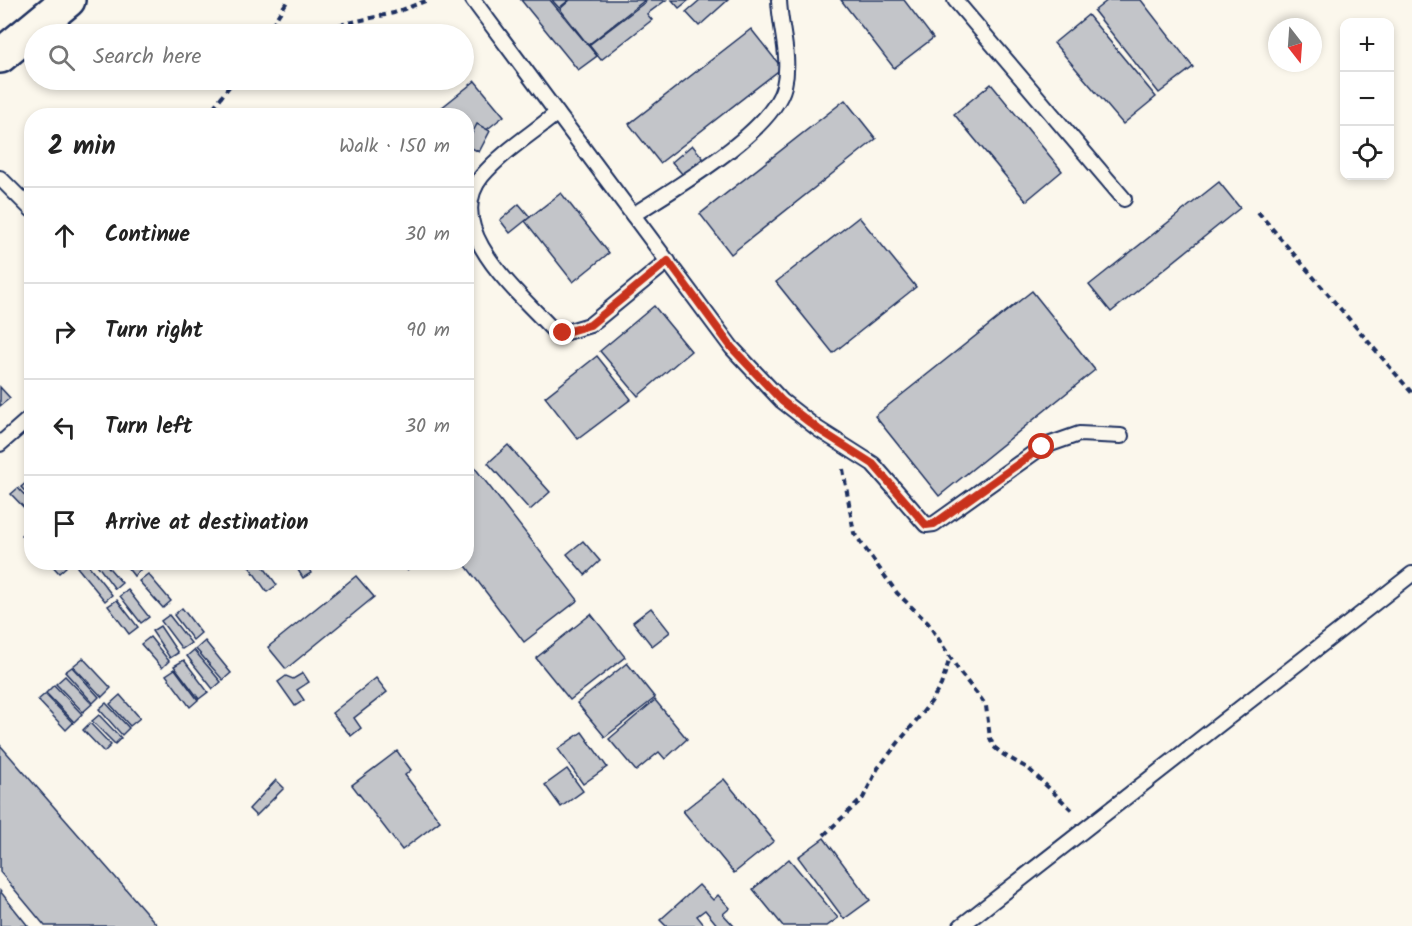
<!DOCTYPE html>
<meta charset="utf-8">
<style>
:root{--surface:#fff;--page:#f6f6f6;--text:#222;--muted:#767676;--line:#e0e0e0}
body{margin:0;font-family:Kalam,sans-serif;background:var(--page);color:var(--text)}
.controls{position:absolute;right:18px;top:18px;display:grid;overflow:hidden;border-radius:12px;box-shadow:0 3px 9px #0003}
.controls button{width:54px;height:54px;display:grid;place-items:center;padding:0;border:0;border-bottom:2px solid var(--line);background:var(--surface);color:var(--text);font:30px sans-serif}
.compass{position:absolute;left:1268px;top:18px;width:54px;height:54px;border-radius:50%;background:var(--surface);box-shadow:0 3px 9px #0003;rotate:163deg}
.stop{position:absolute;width:18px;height:18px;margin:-14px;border:4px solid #c8321e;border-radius:50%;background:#fff}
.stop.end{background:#c8321e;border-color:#fff;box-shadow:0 2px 6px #0008}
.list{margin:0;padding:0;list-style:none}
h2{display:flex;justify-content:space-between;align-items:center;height:78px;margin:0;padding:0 24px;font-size:26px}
h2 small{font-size:20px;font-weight:400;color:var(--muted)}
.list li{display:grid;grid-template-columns:39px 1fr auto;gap:18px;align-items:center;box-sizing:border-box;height:96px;padding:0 24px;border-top:2px solid var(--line)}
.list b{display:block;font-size:22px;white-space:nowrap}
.list em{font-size:20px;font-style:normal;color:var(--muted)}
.icon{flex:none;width:33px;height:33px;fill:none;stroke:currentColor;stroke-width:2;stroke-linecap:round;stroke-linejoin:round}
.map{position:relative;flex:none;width:1412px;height:926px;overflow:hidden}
.search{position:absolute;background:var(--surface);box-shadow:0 3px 9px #0003;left:24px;top:24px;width:450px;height:66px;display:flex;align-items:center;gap:15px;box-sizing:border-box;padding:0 21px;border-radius:33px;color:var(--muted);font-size:22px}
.panel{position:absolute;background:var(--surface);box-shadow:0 3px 9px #0003;left:24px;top:108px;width:450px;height:462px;border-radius:24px}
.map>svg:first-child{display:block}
.building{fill:#c3c5c9;stroke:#1b2f5e;stroke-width:1.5}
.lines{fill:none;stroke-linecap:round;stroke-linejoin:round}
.lane-casing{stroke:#1b2f5e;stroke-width:18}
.highway-casing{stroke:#1b2f5e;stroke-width:38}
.path{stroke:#1b2f5e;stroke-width:4;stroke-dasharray:6 4.5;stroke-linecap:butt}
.lane{stroke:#fbf7ec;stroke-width:14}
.highway{stroke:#fbf7ec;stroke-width:33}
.route{stroke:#c8321e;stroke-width:8}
</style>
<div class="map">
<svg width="1412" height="926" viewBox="0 0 1412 926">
<rect width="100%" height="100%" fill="#fbf7ec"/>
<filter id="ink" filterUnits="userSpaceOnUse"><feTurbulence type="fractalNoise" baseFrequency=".0167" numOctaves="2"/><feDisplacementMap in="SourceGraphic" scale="12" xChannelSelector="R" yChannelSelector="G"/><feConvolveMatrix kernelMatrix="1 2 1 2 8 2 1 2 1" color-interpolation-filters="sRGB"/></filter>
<g filter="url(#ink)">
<g class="building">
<path d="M521,0H550L597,56L578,70Z"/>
<path d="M552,0H569L559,8Z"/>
<path d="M570,0H645L588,45L560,9Z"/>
<path d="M648,0H666L647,14L652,20L601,60L589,45Z"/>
<path d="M672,0H689L679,8Z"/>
<path d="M700,0H728L699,26L686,12Z"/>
<path d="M841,0H904L933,38L894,68Z"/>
<path d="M1108,0H1141L1193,67L1159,93L1094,11Z"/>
<path d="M1088,15L1156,97L1123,124L1054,43Z"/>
<path d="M751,29L782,68L660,163L629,124Z"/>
<path d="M475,81L504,116L466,146V116H431Z"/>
<path d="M991,84L1062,171L1026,201L954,114Z"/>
<path d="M845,100L876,139L731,254L700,214Z"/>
<path d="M477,124L490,131L479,152L466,145Z"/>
<path d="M692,145L703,158L683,175L672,162Z"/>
<path d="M1219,182L1240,208L1111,312L1089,285Z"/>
<path d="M561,193L609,253L573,282L525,221Z"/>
<path d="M519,204L530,217L510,233L500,220Z"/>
<path d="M859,217L916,287L833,353L776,282Z"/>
<path d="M1032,291L1095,370L939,496L875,416Z"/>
<path d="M654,306L691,351L638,396L600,351Z"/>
<path d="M597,356L631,399L578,439L545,397Z"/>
<path d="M0,387L10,398L0,406Z"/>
<path d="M508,445L550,492L530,510L488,463Z"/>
<path d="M475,468L578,600L524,642L463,562H466V475Z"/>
<path d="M28,481L32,485V499L21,487Z"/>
<path d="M18,488L32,503V516L11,494Z"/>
<path d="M28,529L32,533V547L21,535Z"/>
<path d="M583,541L600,561L585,575L567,554Z"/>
<path d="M62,562L66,567L59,573L50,563Z"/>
<path d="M83,562H86L112,595L105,601L77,567Z"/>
<path d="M95,562H104L122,583L115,589Z"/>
<path d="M123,562H140L143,567L134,576Z"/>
<path d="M246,562H260L277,585L267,592Z"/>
<path d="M293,562H305L311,573L303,578Z"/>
<path d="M400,562H413L414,564L407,570Z"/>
<path d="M148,574L171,601L163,608L139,581Z"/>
<path d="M356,576L374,597L286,669L268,647Z"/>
<path d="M128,590L149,617L141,623L120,596Z"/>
<path d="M117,600L138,627L129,634L108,606Z"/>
<path d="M182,608L201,633L193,640L174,615Z"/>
<path d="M651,608L670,632L652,646L633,622Z"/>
<path d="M591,614L625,657L570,700L536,658Z"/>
<path d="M169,615L191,643L182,649L161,621Z"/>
<path d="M160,626L178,653L170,658L152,631Z"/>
<path d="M150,637L169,661L162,668L141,644Z"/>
<path d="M205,641L231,673L223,680L196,649Z"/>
<path d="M194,650L221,682L213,689L187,656Z"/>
<path d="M83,658L111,688L102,697L73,666Z"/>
<path d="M184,660L208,692L199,699L174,666Z"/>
<path d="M627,663L655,698L605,737L577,703Z"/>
<path d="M72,667L99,697L93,703L65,672Z"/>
<path d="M175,669L198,700L190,707L166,675Z"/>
<path d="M303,673L309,682L297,690L304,700L295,706L278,682L286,676L293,679Z"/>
<path d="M65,676L92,704L83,712L56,684Z"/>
<path d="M376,678L387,692L354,718L361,728L351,736L332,713Z"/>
<path d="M54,685L82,714L74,722L46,693Z"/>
<path d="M45,694L73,723L66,730L38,700Z"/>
<path d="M120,695L140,718L130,726L110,704Z"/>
<path d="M655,700L687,739L665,759L659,752L636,771L609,739Z"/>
<path d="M106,703L129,728L122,735L99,709Z"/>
<path d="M99,715L121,738L115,744L92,721Z"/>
<path d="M90,723L111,745L104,752L83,730Z"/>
<path d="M582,732L607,767L583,784L558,749Z"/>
<path d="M0,745L158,926H45L0,872Z"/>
<path d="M397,751L411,770L405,775L440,821L402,850L352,785Z"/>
<path d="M567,769L583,791L561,807L545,785Z"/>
<path d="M724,779L774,841L734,873L683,811Z"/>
<path d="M276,780L284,788L256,816L249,809Z"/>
<path d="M824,838L870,900L844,919L798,857Z"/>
<path d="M789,859L838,918L827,926H783L753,889Z"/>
<path d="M699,885L713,900L718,895L730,908L723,914L734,926H718L705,910L697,916L705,926H666L660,920Z"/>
<path d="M0,891L28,926H0Z"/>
</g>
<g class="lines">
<g class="lane-casing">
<g id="lane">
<path d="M473,0L732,348L782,401L818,429L873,464L926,525L934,524L1042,447L1079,434L1121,436"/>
<path d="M955,0L1124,199"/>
<path d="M557,113C533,133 502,152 482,176C440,228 519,293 552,329L563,333L590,325L668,261"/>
<path d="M0,178L32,210"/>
<path d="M633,215C673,189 773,132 784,86C791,57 780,29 779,0"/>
<path d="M0,444L32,416"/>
<path d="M961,926L1412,574"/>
</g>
</g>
<g class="highway-casing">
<path id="highway" d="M0,56L68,0"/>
</g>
<g class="path">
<path d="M266,34L288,0"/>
<path d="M298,34L394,13L428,0"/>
<path d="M207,116L234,80"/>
<path d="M1258,212L1412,393"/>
<path d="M843,469L854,533L897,593L928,623L961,674L982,700L986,706L990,738L994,747L1004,755L1029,769L1074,812"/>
<path d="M824,835L863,798L878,768L931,702L941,685L950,658"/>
</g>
<use href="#lane" class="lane"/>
<use href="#highway" class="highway"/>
</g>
</g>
<g class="lines" filter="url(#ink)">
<path class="route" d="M563,333L590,325L668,261L732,348L782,401L818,429L873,464L926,525L934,524L1042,447"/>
</g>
</svg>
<div class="controls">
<button>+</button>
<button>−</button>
<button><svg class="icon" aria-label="locate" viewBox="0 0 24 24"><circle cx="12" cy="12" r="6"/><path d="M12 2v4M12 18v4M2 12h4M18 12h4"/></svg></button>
</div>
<svg class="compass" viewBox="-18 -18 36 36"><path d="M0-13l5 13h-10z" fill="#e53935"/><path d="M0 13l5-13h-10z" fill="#767676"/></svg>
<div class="stop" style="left:1042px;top:447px"></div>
<div class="stop end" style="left:563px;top:333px"></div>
<div class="search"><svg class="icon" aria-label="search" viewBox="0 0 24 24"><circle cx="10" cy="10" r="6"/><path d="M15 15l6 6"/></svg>Search here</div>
<section class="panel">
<h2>2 min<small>Walk · 150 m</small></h2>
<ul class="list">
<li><svg class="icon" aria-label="ahead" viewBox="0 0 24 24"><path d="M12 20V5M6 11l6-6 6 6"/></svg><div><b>Continue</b></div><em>30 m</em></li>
<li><svg class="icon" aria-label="right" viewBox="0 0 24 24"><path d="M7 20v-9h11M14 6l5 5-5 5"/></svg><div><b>Turn right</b></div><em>90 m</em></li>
<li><svg class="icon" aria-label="left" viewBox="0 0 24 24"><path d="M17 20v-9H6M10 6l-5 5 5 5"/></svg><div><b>Turn left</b></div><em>30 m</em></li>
<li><svg class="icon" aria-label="arrive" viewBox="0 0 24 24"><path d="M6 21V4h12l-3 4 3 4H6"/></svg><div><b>Arrive at destination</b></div></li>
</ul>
</section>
</div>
